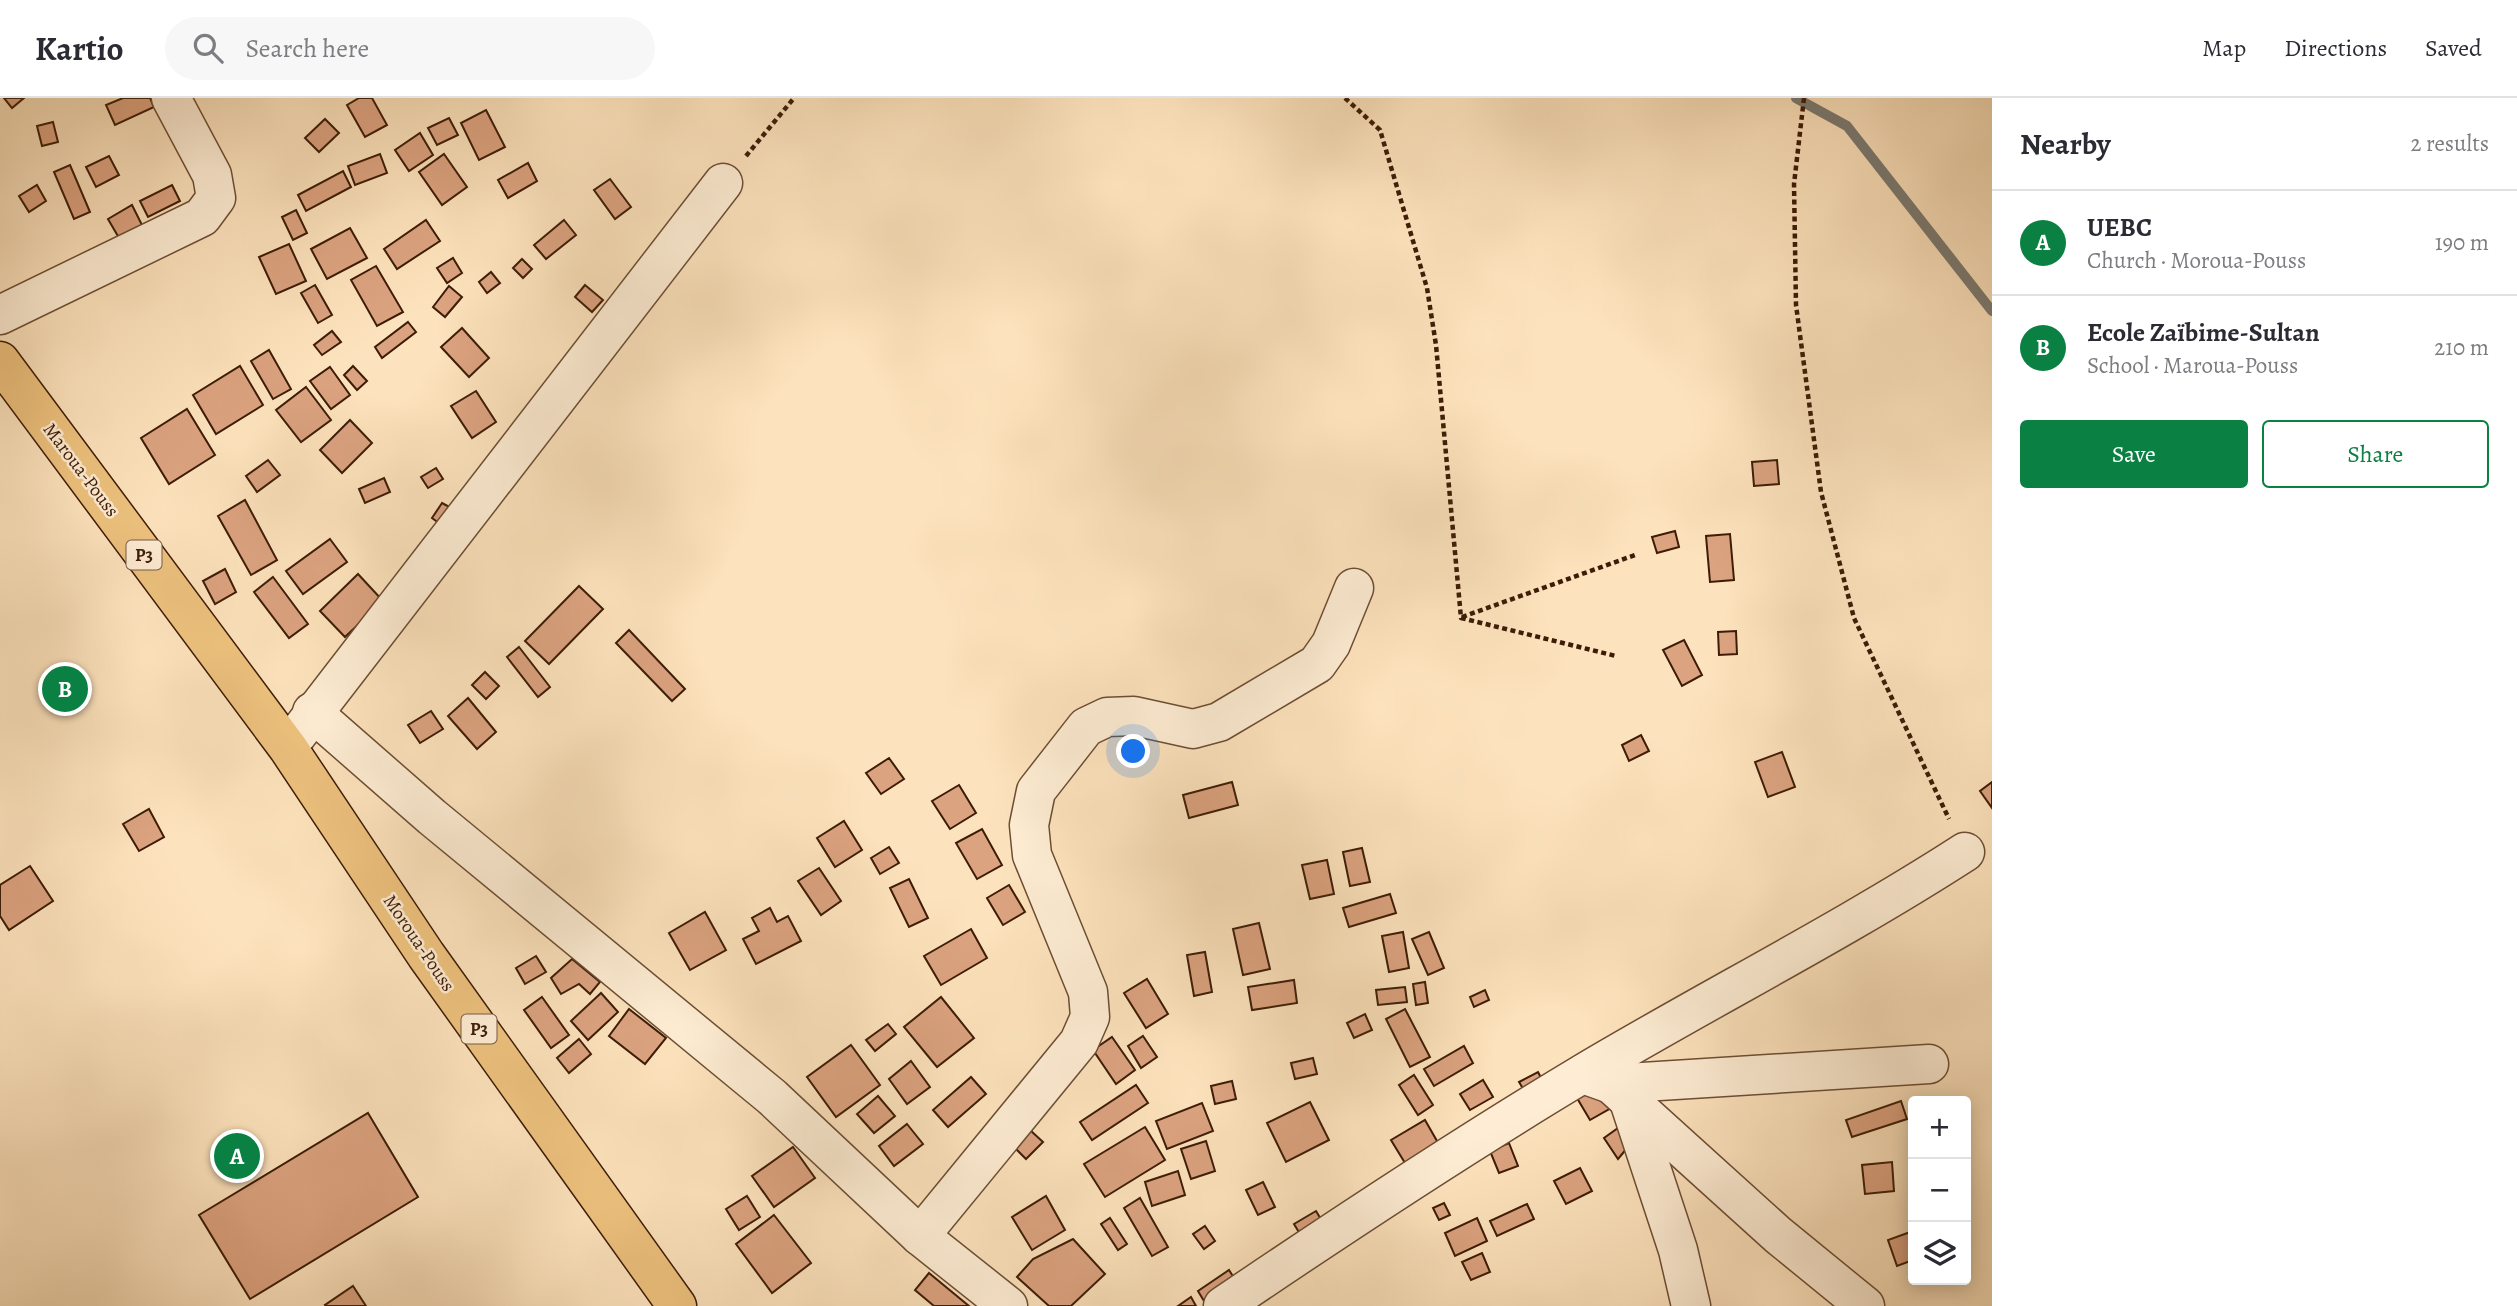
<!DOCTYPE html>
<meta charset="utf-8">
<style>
:root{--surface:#fff;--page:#f7f7f7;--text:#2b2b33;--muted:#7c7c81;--line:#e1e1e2;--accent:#0b8043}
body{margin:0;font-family:Alegreya,serif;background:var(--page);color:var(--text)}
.controls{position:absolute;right:21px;bottom:21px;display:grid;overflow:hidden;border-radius:7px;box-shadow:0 4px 18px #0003}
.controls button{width:63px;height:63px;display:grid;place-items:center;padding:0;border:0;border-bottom:2px solid var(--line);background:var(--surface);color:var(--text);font:35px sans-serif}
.you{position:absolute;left:1134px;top:654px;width:24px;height:24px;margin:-18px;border:5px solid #fff;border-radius:50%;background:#1a73e8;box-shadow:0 0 0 10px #1a73e833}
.badge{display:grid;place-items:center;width:46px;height:46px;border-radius:50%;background:var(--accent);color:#fff;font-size:23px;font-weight:700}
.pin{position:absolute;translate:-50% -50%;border:4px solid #fff;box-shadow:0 2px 7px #0006}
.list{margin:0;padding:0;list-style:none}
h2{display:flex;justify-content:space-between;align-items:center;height:91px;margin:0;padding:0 28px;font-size:30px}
h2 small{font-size:23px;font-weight:400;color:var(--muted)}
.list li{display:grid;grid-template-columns:46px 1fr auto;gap:21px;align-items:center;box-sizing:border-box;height:105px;padding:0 28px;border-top:2px solid var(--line)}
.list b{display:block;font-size:26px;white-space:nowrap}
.list p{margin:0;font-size:23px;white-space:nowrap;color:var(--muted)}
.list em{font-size:23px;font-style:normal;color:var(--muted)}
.actions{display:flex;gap:14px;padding:21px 28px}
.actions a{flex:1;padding:16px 0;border:2px solid var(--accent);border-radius:7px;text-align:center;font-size:24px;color:var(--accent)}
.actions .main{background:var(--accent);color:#fff}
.icon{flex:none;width:38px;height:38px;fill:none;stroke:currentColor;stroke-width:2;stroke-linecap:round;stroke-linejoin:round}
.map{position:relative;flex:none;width:1992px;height:1208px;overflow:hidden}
header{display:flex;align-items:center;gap:42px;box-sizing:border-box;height:98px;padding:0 35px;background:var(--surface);border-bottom:2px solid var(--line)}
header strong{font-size:33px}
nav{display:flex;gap:38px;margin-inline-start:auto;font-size:24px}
.search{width:490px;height:63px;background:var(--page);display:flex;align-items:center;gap:18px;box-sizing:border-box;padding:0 24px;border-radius:38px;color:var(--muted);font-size:26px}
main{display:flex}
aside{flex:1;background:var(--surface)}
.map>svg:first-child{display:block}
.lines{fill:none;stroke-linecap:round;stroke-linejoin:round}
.stream{stroke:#7b7b73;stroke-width:10}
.building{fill:#dca380;stroke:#3d1c07;stroke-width:2}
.street-casing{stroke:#6d4e34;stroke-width:41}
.primary-casing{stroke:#3d1c07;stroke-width:41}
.path{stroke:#3d1c07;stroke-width:4.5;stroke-dasharray:5 3.5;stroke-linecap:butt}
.street{stroke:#feedd4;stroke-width:38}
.primary{stroke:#eec27e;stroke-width:38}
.labels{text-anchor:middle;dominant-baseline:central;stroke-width:5;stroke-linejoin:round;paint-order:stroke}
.shield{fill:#feedd4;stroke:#775b44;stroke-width:2}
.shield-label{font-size:18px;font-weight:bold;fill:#3d1c07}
.street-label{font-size:19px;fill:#3d1c07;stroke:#feedd4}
</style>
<header>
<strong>Kartio</strong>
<div class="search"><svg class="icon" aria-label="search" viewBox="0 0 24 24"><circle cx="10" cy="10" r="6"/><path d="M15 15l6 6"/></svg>Search here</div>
<nav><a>Map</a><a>Directions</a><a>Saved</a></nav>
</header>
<main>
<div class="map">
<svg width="1992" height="1208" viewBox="0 0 1992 1208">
<rect width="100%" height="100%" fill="#fde3bd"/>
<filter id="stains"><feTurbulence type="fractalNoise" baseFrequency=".00286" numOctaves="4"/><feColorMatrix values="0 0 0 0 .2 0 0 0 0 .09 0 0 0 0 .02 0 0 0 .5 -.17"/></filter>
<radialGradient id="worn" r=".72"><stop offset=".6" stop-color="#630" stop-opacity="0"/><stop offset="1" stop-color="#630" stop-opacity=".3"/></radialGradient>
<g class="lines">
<path class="stream" d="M1796,0L1847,28L1992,213"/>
</g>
<g class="building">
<path d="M4,0H24L12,10Z"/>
<path d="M123,0H150L154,9L115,27L106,7Z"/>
<path d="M359,0H372L387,27L365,39L347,7Z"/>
<path d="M486,12L505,49L479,62L461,25Z"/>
<path d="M449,20L458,37L437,47L428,30Z"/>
<path d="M325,21L339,35L319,54L305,40Z"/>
<path d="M53,24L58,44L42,48L37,28Z"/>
<path d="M420,35L433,57L409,73L395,52Z"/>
<path d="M380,56L387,75L355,87L348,68Z"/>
<path d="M444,56L467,89L442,107L419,74Z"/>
<path d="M109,58L119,77L96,89L86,69Z"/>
<path d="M528,65L537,83L508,100L498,82Z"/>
<path d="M70,67L90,114L74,121L54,74Z"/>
<path d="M343,73L351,89L306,113L298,97Z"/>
<path d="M610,81L631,109L615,121L594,92Z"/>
<path d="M37,87L46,103L29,114L19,98Z"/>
<path d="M172,87L180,103L148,119L140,103Z"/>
<path d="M132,107L142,127L119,140L108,121Z"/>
<path d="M296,112L307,135L293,142L282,119Z"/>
<path d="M426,122L440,143L397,171L384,151Z"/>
<path d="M564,122L576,137L546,161L534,147Z"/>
<path d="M350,130L367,160L327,181L311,151Z"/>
<path d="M289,146L306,183L276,196L259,159Z"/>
<path d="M453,160L462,175L447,185L437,170Z"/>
<path d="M522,161L532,171L523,180L513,170Z"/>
<path d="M376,168L403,214L377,228L351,182Z"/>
<path d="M491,174L500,185L487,195L479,184Z"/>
<path d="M315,187L332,217L318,225L301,195Z"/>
<path d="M585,187L603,202L592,214L575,199Z"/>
<path d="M449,188L462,199L445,219L433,209Z"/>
<path d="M408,224L416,234L382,260L375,249Z"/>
<path d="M462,230L489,260L469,279L441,249Z"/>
<path d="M332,233L341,244L322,257L314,247Z"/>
<path d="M269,252L291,291L273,301L251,263Z"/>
<path d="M240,268L263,307L216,336L193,297Z"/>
<path d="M353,268L367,283L357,292L344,277Z"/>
<path d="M330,269L350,297L331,311L310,283Z"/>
<path d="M306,289L331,322L301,344L276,312Z"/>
<path d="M476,293L496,324L472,340L451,308Z"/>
<path d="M187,311L215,357L169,386L141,340Z"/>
<path d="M350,322L372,345L342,375L320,352Z"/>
<path d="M268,362L280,377L257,394L246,378Z"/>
<path d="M1777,362L1779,386L1754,388L1752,364Z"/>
<path d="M436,370L443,381L428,390L421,379Z"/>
<path d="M384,380L390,394L365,405L359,391Z"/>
<path d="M245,402L277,462L251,477L218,418Z"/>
<path d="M442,405L453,411L443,428L432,420Z"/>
<path d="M1675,433L1679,449L1657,455L1652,439Z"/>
<path d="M1730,436L1734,482L1710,484L1706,438Z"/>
<path d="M330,441L347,464L303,496L286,473Z"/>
<path d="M225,471L236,494L215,506L203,483Z"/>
<path d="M358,476L383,503L345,539L320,513Z"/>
<path d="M273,479L308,526L289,540L254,494Z"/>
<path d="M579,488L603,511L549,566L525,543Z"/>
<path d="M629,532L685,591L672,603L616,545Z"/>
<path d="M1736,533L1737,556L1719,557L1718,534Z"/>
<path d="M1684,542L1702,577L1682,588L1663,552Z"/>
<path d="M519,549L550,589L538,599L507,559Z"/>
<path d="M485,574L499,588L486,601L472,587Z"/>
<path d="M468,600L496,634L477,651L448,618Z"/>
<path d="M431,613L443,631L420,645L408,627Z"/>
<path d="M1641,637L1649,653L1629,663L1622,647Z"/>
<path d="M1782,654L1795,689L1768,699L1755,664Z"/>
<path d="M889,660L904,681L881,696L866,675Z"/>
<path d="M1232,684L1238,707L1189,720L1183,697Z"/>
<path d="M1992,684V710L1980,693Z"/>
<path d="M959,687L976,715L950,731L932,703Z"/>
<path d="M149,711L164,739L139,753L123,726Z"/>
<path d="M844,723L862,752L835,769L817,740Z"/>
<path d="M982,731L1002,767L977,781L956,745Z"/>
<path d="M889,749L899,765L880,776L871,760Z"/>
<path d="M1362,750L1370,784L1350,788L1343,754Z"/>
<path d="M1327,762L1334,796L1310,801L1302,767Z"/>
<path d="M30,768L53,803L9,832L0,818V787Z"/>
<path d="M819,770L841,803L821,817L798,783Z"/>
<path d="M909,781L928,820L909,829L890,790Z"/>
<path d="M1009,787L1025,814L1003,827L987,800Z"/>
<path d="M1390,796L1396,815L1349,829L1343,810Z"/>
<path d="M770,810L777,824L788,818L801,843L756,866L743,841L759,833L752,820Z"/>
<path d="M705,814L726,852L690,872L669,835Z"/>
<path d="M1259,825L1270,871L1243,877L1233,831Z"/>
<path d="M971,831L987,860L941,887L924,858Z"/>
<path d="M1403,834L1409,870L1389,874L1382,838Z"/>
<path d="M1429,834L1444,870L1428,877L1412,841Z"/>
<path d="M1205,854L1212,894L1194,898L1187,857Z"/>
<path d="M536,858L546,874L525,886L516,870Z"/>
<path d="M572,861L600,884L590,896L579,886L561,896L551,880Z"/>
<path d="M1147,881L1168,916L1146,930L1124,895Z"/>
<path d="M1294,882L1297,905L1252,912L1248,889Z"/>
<path d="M1425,884L1428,905L1416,907L1413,886Z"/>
<path d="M1405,889L1407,904L1378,907L1376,892Z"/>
<path d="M1485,892L1489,902L1474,909L1470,899Z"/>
<path d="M601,895L618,914L588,942L571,923Z"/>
<path d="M542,899L569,937L551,950L524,912Z"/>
<path d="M941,899L974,940L937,969L904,929Z"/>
<path d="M629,911L666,940L645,966L609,938Z"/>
<path d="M1405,911L1430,959L1410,969L1386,921Z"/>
<path d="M1365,916L1372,932L1354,940L1347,925Z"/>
<path d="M888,926L896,936L875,953L866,942Z"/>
<path d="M1143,938L1157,959L1141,970L1128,948Z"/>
<path d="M1112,939L1135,972L1116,986L1093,952Z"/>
<path d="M579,941L591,956L569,975L557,960Z"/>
<path d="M851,947L880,987L836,1019L807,979Z"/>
<path d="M1464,948L1473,965L1434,988L1424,971Z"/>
<path d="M1313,960L1317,976L1295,981L1291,965Z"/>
<path d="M911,963L930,989L907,1006L889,981Z"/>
<path d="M1538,974L1546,989L1528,999L1519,984Z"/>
<path d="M1414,977L1433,1007L1418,1017L1399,987Z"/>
<path d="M971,979L986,996L948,1029L933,1012Z"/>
<path d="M1483,982L1493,999L1470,1012L1460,996Z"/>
<path d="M1232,983L1236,1001L1215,1006L1211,988Z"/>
<path d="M1136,987L1148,1005L1092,1042L1080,1024Z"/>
<path d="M1599,987L1611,1010L1590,1022L1577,1000Z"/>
<path d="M878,998L895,1018L874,1035L857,1016Z"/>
<path d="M1901,1003L1907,1021L1852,1039L1846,1022Z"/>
<path d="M1310,1004L1329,1042L1286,1064L1267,1025Z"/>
<path d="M1202,1005L1213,1033L1167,1051L1156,1023Z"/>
<path d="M368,1015L418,1099L250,1201L199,1117Z"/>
<path d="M1425,1022L1441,1050L1408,1070L1391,1042Z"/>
<path d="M907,1026L923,1046L894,1068L879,1048Z"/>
<path d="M1145,1029L1165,1062L1105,1099L1084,1066Z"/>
<path d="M1618,1030L1628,1049L1618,1061L1604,1040Z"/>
<path d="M1030,1032L1043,1044L1026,1061L1014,1049Z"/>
<path d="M1206,1043L1215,1073L1191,1081L1181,1051Z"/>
<path d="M1509,1045L1518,1068L1499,1075L1490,1053Z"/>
<path d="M793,1049L815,1080L774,1109L752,1078Z"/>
<path d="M1892,1064L1894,1093L1865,1096L1862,1067Z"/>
<path d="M1580,1070L1592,1093L1566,1106L1554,1083Z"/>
<path d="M1178,1073L1185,1097L1152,1108L1145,1084Z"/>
<path d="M1263,1084L1275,1109L1258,1117L1246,1092Z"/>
<path d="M747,1098L760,1119L739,1132L726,1111Z"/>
<path d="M1046,1098L1065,1132L1032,1152L1012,1119Z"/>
<path d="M1140,1100L1168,1149L1152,1158L1124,1110Z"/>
<path d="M1444,1105L1450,1117L1439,1122L1433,1110Z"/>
<path d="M1527,1106L1534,1121L1497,1138L1490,1123Z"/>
<path d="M1316,1113L1325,1128L1303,1141L1294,1126Z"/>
<path d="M774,1117L811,1165L772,1195L736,1146Z"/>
<path d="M1110,1120L1127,1146L1118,1152L1101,1126Z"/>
<path d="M1477,1120L1487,1143L1455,1158L1445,1135Z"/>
<path d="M1205,1128L1215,1143L1204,1151L1193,1136Z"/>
<path d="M1913,1133V1162L1897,1168L1888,1142Z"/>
<path d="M1073,1141L1105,1176L1071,1208H1049L1017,1179L1033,1161Z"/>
<path d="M1482,1155L1490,1174L1471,1182L1462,1164Z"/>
<path d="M1229,1172L1239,1188L1207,1208L1198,1193Z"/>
<path d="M929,1175L969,1208H934L915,1192Z"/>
<path d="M353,1188L366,1208H326L325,1207Z"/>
<path d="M1191,1199L1196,1208H1178Z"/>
</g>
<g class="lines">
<g class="street-casing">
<g id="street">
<path d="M0,217L202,119L216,100L212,77L171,0"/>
<path d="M312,614L432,719L772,999L920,1138L1008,1208"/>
<path d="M297,637L723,85"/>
<path d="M1583,976L1611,986L1929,966"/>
<path d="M1611,986L1778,1137L1865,1208"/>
<path d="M1629,1003L1678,1152L1691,1208"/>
<path d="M920,1138L1079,944L1090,919L1088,894L1032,757L1029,727L1036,693L1086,629L1107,619L1134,618L1193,631L1219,624L1317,566L1331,546L1354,490"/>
<path d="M1223,1208C1341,1128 1462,1048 1584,975C1710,900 1841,834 1965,754"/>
</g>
</g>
<g class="primary-casing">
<path id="primary" d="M0,263L288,650L426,857L677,1208"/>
</g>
<g class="path">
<path d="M1345,0L1380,32L1427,190L1436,247L1461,520L1616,558"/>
<path d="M1804,0L1794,86L1796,207L1821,394L1854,520L1949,721"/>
<path d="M746,58L794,0"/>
<path d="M1462,519L1635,457"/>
</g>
<use href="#street" class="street"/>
<use href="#primary" class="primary"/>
</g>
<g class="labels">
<g class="shield">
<rect x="126.5" y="442.5" width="35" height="29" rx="5"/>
<rect x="461.5" y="916.5" width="35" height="29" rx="5"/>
</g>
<g class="shield-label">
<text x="144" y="457">P3</text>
<text x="479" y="931">P3</text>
</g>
<g class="street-label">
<text transform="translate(81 372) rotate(53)">Maroua-Pouss</text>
<text transform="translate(419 845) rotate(56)">Moroua-Pouss</text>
</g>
</g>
<rect width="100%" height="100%" filter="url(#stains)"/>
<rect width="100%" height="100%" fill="url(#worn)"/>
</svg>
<div class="controls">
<button>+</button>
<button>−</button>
<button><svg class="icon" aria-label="layers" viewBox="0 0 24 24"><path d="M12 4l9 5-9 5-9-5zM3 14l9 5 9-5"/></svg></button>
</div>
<div class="you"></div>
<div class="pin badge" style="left:237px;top:1058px">A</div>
<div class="pin badge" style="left:65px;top:591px">B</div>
</div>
<aside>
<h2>Nearby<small>2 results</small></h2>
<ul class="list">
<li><span class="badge">A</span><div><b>UEBC</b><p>Church · Moroua-Pouss</p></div><em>190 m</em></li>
<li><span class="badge">B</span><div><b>Ecole Zaïbime-Sultan</b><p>School · Maroua-Pouss</p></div><em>210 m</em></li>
</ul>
<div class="actions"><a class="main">Save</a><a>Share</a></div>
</aside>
</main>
